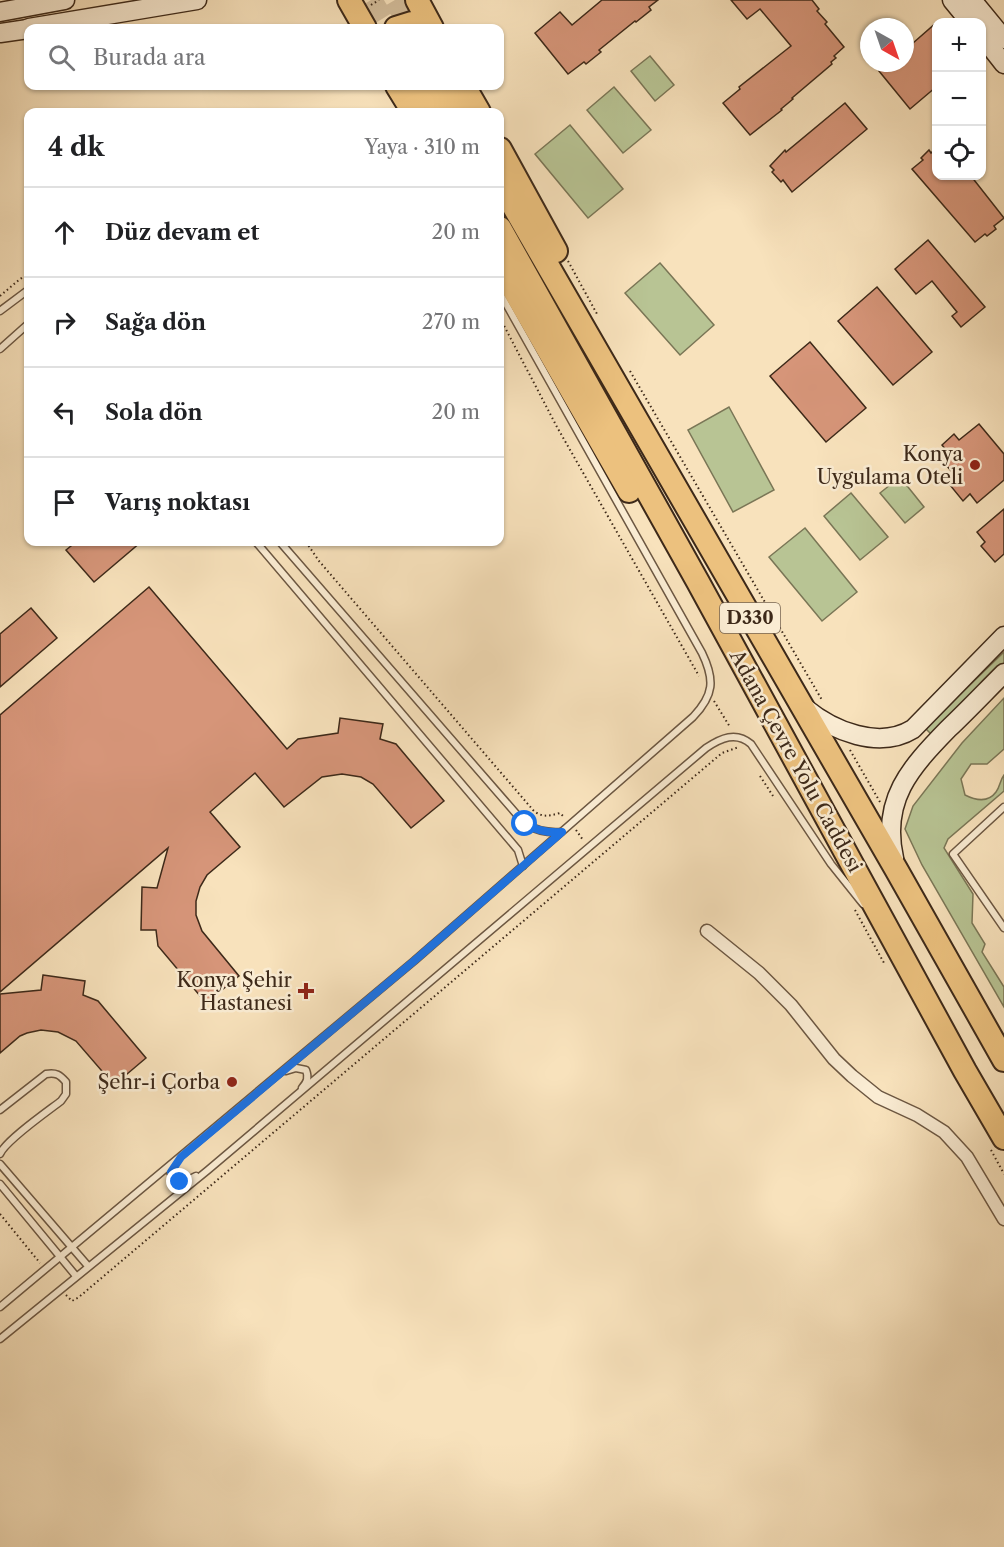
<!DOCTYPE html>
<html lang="tr">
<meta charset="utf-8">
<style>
:root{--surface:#fff;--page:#f2f2f2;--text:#202124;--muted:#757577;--line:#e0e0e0}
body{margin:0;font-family:"Libre Caslon Text",serif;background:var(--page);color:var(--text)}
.controls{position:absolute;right:18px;top:18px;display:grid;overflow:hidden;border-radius:12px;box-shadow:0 2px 4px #0004}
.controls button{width:54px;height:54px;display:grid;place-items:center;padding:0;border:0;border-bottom:2px solid var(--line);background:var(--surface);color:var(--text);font:30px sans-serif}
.compass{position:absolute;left:860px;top:18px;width:54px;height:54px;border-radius:50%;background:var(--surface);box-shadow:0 2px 4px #0004;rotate:140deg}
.stop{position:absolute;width:18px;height:18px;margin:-14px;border:4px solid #1a73e8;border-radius:50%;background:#fff}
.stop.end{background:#1a73e8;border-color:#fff;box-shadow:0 2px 6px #0008}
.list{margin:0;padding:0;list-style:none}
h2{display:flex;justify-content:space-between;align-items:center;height:78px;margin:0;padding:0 24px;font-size:26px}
h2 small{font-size:20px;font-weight:400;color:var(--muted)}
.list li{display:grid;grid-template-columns:39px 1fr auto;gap:18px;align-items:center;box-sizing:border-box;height:90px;padding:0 24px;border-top:2px solid var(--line)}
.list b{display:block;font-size:22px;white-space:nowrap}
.list em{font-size:20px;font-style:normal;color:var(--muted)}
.icon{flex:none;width:33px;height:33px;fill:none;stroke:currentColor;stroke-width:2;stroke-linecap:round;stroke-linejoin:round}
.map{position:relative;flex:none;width:1004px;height:1547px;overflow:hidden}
.search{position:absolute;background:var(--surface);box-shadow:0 2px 4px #0004;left:24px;top:24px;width:480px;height:66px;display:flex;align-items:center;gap:15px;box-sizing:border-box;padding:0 21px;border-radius:12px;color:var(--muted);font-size:22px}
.panel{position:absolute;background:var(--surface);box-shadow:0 2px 4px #0004;left:24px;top:108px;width:480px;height:438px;border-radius:12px}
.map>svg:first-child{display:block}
.green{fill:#b8c494;stroke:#7a7656;stroke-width:1.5}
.building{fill:#d69579;stroke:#3d2919;stroke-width:1.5}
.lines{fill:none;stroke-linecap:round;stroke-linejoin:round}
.highway-tunnel{stroke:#d3bd9b;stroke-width:22;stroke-dasharray:22 11;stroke-linecap:butt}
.lane-casing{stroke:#6c5742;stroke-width:9}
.street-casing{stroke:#6c5742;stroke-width:15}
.secondary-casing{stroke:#3d2919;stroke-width:21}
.highway-casing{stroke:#3d2919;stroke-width:26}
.path{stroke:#3d2919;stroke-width:2;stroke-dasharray:1.5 3;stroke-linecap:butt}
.lane{stroke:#faecd3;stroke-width:6}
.street{stroke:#faecd3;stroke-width:12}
.secondary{stroke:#faecd3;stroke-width:18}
.highway{stroke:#ecc17e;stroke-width:22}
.route{stroke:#1a73e8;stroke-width:8}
.poi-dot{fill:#8f2418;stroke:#faecd3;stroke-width:2}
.labels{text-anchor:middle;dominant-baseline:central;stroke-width:5;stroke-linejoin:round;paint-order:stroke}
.shield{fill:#faecd3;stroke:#766451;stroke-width:1.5}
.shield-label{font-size:18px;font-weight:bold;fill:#3d2919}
.poi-label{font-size:20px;fill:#3d2919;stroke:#faecd3;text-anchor:end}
.street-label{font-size:20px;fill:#3d2919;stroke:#faecd3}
</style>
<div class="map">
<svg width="1004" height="1547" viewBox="0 0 1004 1547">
<rect width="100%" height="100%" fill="#f8e2bc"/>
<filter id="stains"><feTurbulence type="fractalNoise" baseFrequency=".00333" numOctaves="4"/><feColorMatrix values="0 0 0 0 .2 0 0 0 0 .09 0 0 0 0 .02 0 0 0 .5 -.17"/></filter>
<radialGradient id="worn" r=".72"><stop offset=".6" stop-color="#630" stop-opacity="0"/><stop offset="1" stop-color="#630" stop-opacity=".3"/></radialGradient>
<g class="green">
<path d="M650,56L674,85L655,101L631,71Z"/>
<path d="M614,87L651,130L623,153L587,110Z"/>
<path d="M570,125L623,189L588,218L535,154Z"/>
<path d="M660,263L714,325L680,355L625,293Z"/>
<path d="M729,407L774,490L733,512L688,430Z"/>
<path d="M900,477L924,507L905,523L880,493Z"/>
<path d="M851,493L888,537L860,560L824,516Z"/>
<path d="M805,528L857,592L822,621L769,557Z"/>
<path d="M1004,652V664L931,734L925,728Z"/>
<path d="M1004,698V749L987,764H971L961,779L965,795C975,800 988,803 996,792C1000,787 1000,780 1004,775V791L948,839L944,848L973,894L972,923L985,944L982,952L1004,987V1007L922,865L905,829L913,806L962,743Z"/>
</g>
<g class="building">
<path d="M602,0H658L649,7L651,10L636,22L635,21L599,50L601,52L586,64L584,62L568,74L535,33L560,12L572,25Z"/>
<path d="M731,0H812L819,9L817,11L827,22L825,24L844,47L834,56L836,58L831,62L832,64L792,98L793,99L781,109L782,110L750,135L723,103L740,89L739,87L791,46L760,9L747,19Z"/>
<path d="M936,23V87L910,109L879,71L889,63H905V50Z"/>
<path d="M845,103L867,129L792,192L783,180L781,182L772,172L774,170L770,166L785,150L786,152Z"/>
<path d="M936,148V176H971L1004,218L994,226L996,229L987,236L985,234L975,242L912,169L923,160L921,158L929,150L931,153Z"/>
<path d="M928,240L985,307L961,327L952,316L957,312L932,281L916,294L895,269Z"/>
<path d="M877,287L932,352L893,385L838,321Z"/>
<path d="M810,342L866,408L826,442L770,376Z"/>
<path d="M979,424L1004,454V480L977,503L970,494L963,501L945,479L953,473L939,457L947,451L942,445L954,434L959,440Z"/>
<path d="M1004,509V554L995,562L981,546L985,542L977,532Z"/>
<path d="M76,542H141L94,582L66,550Z"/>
<path d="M149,587L287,749L298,739L338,733L340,718L383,724L380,739L396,744L444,801L411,828L373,784L361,777L342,774L322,777L284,807L255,773L210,812L240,847L207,875L200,887L196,901V915L202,931L239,976L206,1003L158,946L156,930H141L142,887L157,888L168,848L0,992V715Z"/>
<path d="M31,608L57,638L0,687V634Z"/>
<path d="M43,975L85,981L83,995L98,1001L146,1058L114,1085L76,1041L58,1032L41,1030L27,1033L20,1036L0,1053V994L41,990Z"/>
</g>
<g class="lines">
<g class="highway-tunnel">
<path d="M371,0L388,28"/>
<path d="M395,0L411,28"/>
</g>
<g class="lane-casing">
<g id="lane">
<path d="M0,311L28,290"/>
<path d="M0,349L28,324"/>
<path d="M256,542L518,850L523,866"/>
<path d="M280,542L525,824C537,831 548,833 561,832"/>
<path d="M1004,807L953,854L1004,928"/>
<path d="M286,1071L296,1068L306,1070C309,1078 307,1082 302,1088"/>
<path d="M0,1110L46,1074C56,1072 60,1075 66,1082V1094L61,1101C48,1111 5,1141 0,1154"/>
<path d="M0,1164L88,1266"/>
<path d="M174,1164L170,1172L176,1180L186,1181L196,1176"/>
<path d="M0,1184L76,1276"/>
<path d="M0,1307L414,961L693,717C714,695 715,680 702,653L500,293"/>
<path d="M0,1339L208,1170L706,748C721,738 736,731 751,744L831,864L863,904"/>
</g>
</g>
<g class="street-casing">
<path id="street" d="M707,931L759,973L791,1005L834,1059L852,1076L878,1097L917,1115L944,1132L967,1157L1004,1219"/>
</g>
<g class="secondary-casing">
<g id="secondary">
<path d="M952,0L970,22"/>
<path d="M972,0L1004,39"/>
<path d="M0,12L65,0"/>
<path d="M29,28L197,0"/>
<path d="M0,33L28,29"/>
<path d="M982,36L1004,64"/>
<path d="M805,708C833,731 879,750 913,729L1004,636"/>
<path d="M894,858C881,800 910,768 948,729C967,711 985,692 1004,673"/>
</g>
</g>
<g class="highway-casing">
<g id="highway">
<path d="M349,0L365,28"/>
<path d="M417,0L432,28"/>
<path d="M396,28L412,23L429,28"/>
<path d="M397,86L413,112"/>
<path d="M420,86L435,112"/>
<path d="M443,86L459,112"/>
<path d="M464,86L479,112"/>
<path d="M500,149L556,251"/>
<path d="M500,183L896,869L1004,1060"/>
<path d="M500,228L698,582L965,1071L1004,1138"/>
<path d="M500,266L629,491"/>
</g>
</g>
<g class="path">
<path d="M371,5L379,0"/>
<path d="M568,261L597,314"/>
<path d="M0,296L20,279L28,274"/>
<path d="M500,318L557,427L699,676"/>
<path d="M630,371L822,700"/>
<path d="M306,542L319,561L533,810C542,818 549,816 560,813L564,817"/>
<path d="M714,701L730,727"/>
<path d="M850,750L880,802"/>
<path d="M760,776L773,796"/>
<path d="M576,830L583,840"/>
<path d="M855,910L884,963"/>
<path d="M991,1150L1004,1174"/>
<path d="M0,1214L40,1263"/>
<path d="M66,1295L72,1301L79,1297L722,753L739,747"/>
</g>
<use href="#lane" class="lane"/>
<use href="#street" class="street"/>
<use href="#secondary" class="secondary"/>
<use href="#highway" class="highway"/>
</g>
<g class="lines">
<path class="route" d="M180,1182L176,1180L171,1172L181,1157L414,961L562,832C548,833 537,831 525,824"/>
</g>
<g class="poi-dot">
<circle cx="975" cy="465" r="6"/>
<path d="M303 982h6v6h6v6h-6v6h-6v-6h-6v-6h6z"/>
<circle cx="232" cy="1082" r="6"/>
</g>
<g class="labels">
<rect class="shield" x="720" y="603" width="60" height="30" rx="4.5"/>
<g class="shield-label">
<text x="750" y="618">D330</text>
</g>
<g class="poi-label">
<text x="963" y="454">Konya<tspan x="963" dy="23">Uygulama Oteli</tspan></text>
<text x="292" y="980">Konya Şehir<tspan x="292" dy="23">Hastanesi</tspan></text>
<text x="220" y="1082">Şehr-i Çorba</text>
</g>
<g class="street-label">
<text transform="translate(796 761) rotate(61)">Adana Çevre Yolu Caddesi</text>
</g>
</g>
<rect width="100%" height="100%" filter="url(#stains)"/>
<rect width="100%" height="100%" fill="url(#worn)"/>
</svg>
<div class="controls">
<button>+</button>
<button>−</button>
<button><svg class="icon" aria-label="locate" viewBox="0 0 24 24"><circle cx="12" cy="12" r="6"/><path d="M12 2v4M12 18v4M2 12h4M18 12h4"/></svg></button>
</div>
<svg class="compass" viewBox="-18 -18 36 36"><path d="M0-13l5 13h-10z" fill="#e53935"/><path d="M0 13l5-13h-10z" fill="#757577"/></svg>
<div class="stop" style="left:525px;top:824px"></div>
<div class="stop end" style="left:180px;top:1182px"></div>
<div class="search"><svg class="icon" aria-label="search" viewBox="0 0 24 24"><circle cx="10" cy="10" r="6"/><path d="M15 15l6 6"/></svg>Burada ara</div>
<section class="panel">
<h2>4 dk<small>Yaya · 310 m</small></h2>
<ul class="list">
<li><svg class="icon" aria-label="ahead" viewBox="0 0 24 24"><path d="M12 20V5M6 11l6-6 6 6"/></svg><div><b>Düz devam et</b></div><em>20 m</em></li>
<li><svg class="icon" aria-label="right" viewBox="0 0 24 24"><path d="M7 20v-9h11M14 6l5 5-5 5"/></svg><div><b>Sağa dön</b></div><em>270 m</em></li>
<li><svg class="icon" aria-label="left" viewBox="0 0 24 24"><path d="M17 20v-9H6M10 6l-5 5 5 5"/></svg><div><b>Sola dön</b></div><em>20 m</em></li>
<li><svg class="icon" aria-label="arrive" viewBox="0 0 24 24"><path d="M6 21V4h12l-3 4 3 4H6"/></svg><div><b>Varış noktası</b></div></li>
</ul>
</section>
</div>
